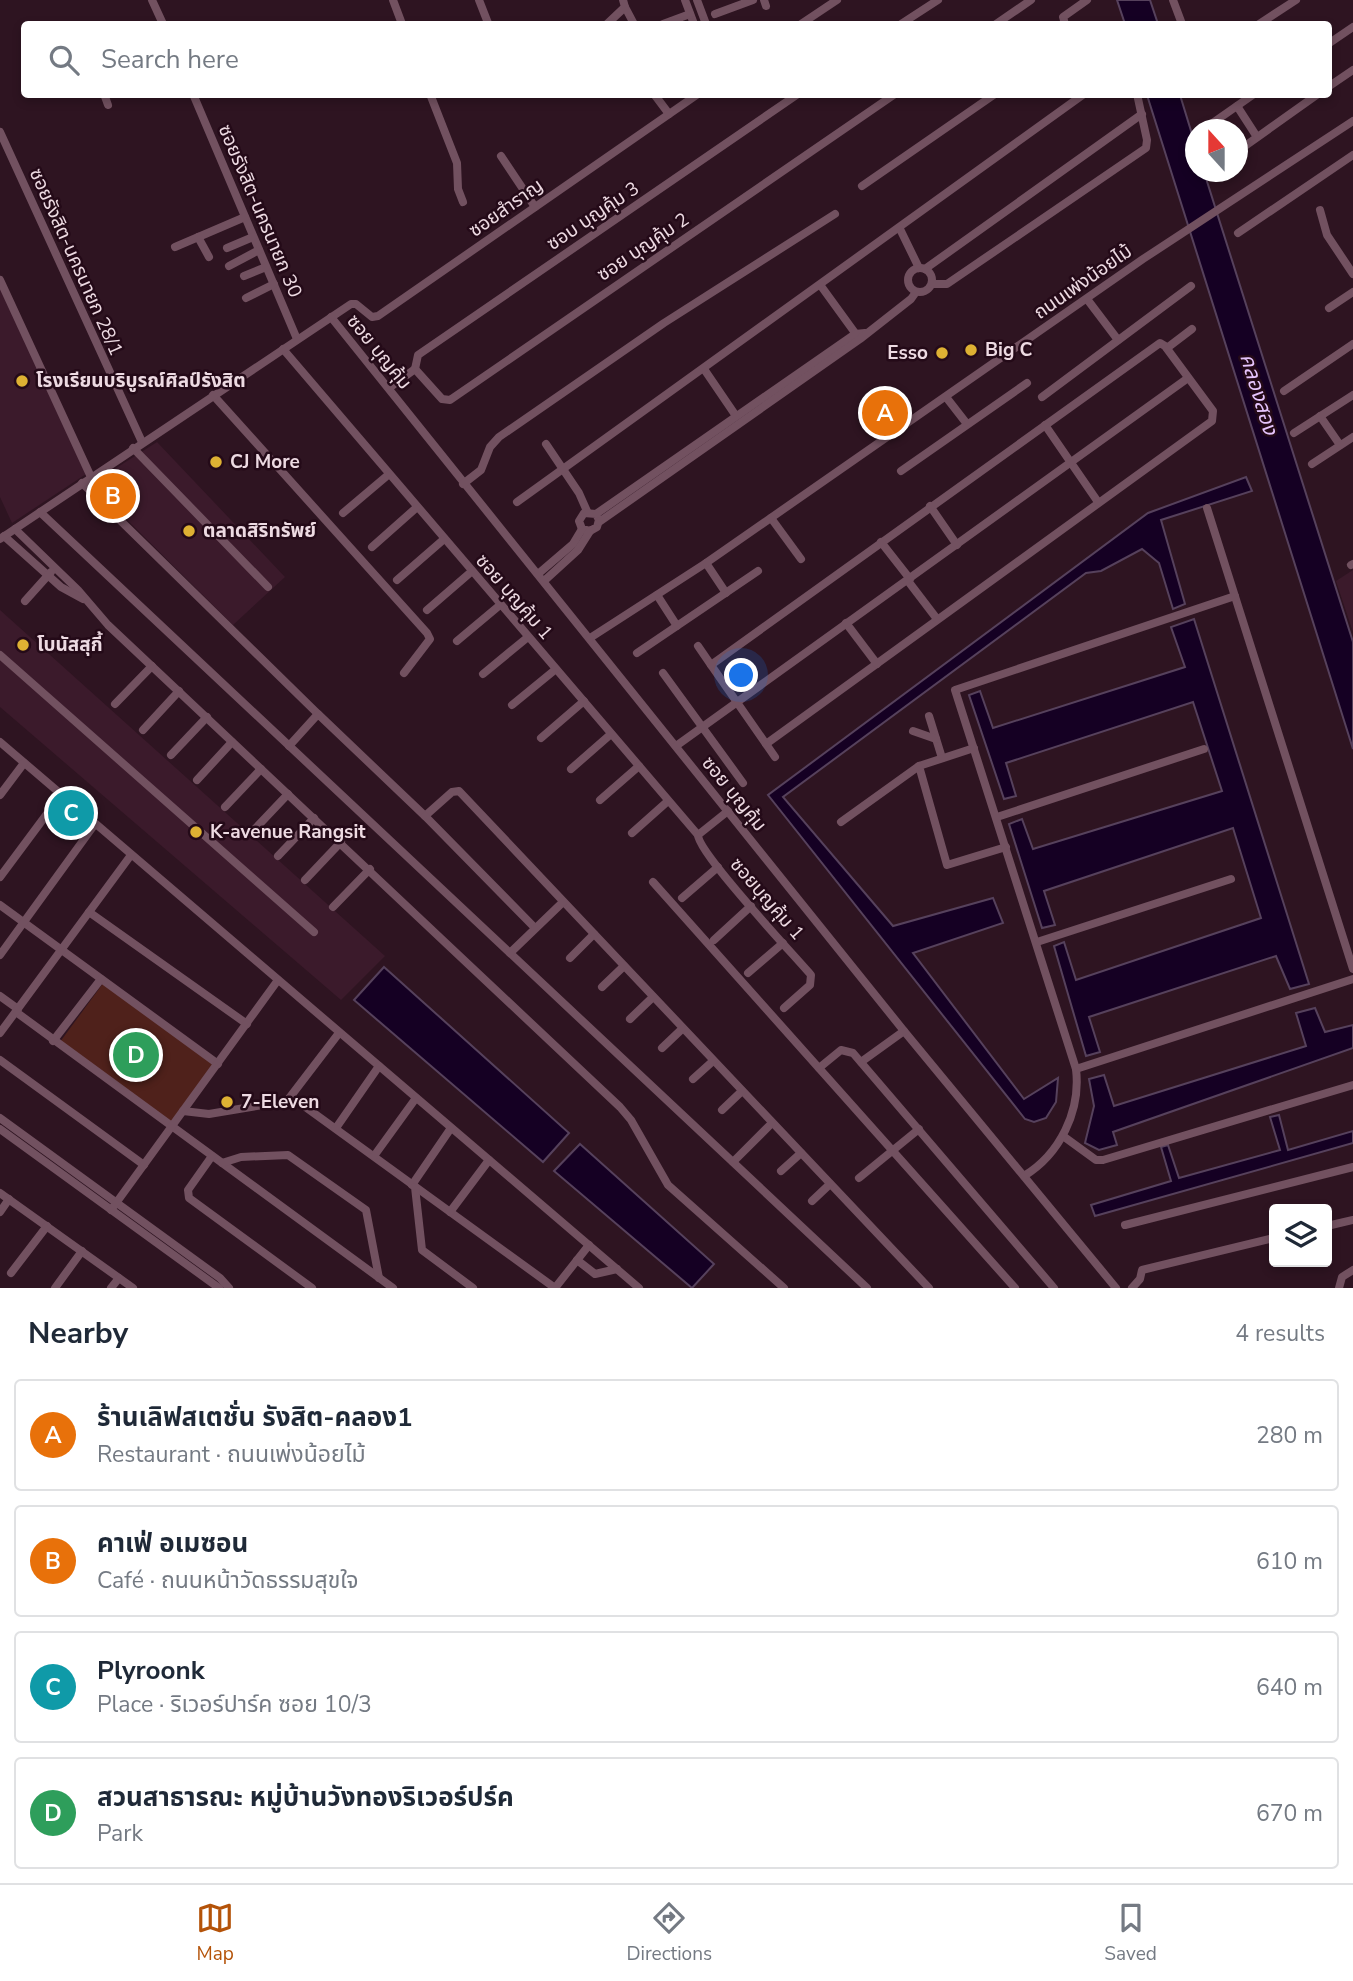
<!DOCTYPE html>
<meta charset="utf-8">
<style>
:root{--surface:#fff;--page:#f6f6f7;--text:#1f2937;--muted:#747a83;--line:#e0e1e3;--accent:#b45309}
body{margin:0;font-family:"Nunito Sans","Noto Sans Thai",sans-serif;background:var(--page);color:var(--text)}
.controls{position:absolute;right:21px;bottom:21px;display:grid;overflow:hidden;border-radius:7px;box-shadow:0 4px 10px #0003}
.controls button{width:63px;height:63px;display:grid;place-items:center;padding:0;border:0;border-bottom:2px solid var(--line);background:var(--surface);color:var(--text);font:35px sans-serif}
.compass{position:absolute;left:1185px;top:119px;width:63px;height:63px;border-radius:50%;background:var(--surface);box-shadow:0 4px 10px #0003;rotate:339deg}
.you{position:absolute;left:742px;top:676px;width:24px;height:24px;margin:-18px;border:5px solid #fff;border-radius:50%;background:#1a73e8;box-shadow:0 0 0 10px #1a73e833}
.badge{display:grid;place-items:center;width:46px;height:46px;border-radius:50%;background:var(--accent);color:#fff;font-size:23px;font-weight:700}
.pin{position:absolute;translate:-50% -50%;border:4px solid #fff;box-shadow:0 2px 7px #0006}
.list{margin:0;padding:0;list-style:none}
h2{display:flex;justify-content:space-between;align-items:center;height:91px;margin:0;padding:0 28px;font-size:30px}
h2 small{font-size:23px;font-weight:400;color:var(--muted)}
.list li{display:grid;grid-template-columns:46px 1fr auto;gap:21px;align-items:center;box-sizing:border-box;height:112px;margin:0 14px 14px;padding:0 14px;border:2px solid var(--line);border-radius:7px}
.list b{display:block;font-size:26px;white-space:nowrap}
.list p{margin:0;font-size:23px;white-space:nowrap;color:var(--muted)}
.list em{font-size:23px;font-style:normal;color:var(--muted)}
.icon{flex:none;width:38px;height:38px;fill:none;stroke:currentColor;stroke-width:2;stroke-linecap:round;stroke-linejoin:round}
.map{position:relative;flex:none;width:1353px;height:1288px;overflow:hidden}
.search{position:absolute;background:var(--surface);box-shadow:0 4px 10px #0003;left:21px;right:21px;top:21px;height:77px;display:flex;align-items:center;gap:18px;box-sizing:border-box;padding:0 24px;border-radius:7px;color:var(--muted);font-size:26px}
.sheet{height:595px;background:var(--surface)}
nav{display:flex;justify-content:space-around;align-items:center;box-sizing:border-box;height:98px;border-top:2px solid var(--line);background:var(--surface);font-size:19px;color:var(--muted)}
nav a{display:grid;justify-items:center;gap:4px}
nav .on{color:var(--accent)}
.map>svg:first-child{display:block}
.built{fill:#3b1a2b}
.green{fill:#4f211b}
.water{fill:#150023;stroke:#56415c;stroke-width:2}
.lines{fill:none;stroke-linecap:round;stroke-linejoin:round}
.minor{stroke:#725160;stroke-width:8}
.poi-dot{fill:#deb133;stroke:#240a18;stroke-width:2.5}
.labels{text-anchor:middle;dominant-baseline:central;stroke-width:5;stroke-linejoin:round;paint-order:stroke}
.street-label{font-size:19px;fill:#eddae2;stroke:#240a18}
.poi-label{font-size:19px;font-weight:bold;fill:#eddae2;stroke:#240a18;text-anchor:start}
.water-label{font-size:21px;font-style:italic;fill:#e5c4fc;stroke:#240a18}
</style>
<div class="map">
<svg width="1353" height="1288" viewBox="0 0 1353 1288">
<rect width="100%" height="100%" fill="#2e1421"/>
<g class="built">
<path d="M0,288L86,474L12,523L0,497Z"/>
<path d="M157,442L285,577L233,625L91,484Z"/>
<path d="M1353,570V632L1336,581Z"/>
<path d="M0,610L385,956L341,1000L0,707Z"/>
</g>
<path class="green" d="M104,982L215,1063L171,1125L57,1046Z"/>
<g class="water">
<path d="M1117,0H1150L1158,24H1125Z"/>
<path d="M1147,95H1180L1195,144L1196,172H1204L1353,642V749Z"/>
<path d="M1246,477L1252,491L1161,520L1185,604L1173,609L1159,563L1142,549L1101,571L1086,573L783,797L893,926L993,898L1003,923L913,953L1024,1099L1058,1078L1056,1102L1046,1118L1034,1122L1025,1119L768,795L1148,513Z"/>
<path d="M1194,619L1309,984L1290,989L1276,956L1089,1017L1100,1052L1086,1056L1054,946L1064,942L1076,980L1261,918L1233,828L1044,891L1055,925L1042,928L1009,824L1022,819L1033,849L1222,791L1193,702L1006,763L1016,796L1004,799L969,695L980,691L993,728L1185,667L1171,627Z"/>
<path d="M384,967L569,1133L543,1162L354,1000Z"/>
<path d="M1315,1008L1325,1032L1353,1025V1048L1113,1132L1117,1145L1099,1150L1085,1143L1094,1106L1089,1079L1104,1075L1114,1106L1306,1046L1296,1013Z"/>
<path d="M1279,1115L1288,1150L1353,1131V1143L1095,1216L1091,1205L1171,1181L1161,1147L1168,1145L1179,1178L1280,1150L1270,1117Z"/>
<path d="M580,1144L714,1264L692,1288L554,1171Z"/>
</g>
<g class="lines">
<g class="minor">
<path d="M152,0L163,24"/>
<path d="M393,0L402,24"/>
<path d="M479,0L488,23"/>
<path d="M685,0L694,24"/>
<path d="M697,0L706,24"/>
<path d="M764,0L766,6"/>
<path d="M1173,0L1182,24"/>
<path d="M625,7L634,24"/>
<path d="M715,14L753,0"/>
<path d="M607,24L625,7L623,0"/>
<path d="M663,24L690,14"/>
<path d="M801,24L837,0"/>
<path d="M901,24L938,0"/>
<path d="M996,24L1031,0"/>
<path d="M1065,24L1063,17L1087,0"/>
<path d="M1259,24L1296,0"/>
<path d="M1328,44L1353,27"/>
<path d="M1328,87L1353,70"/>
<path d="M104,94L108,105"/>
<path d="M193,94L297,339"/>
<path d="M430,94L457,163L458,189L463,202"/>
<path d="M654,94L669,114"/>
<path d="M1237,106L1257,137"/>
<path d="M1214,122L1254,94"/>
<path d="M0,132L142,442"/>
<path d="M1238,151L1318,94"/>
<path d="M501,156L535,207"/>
<path d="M862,186L995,94"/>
<path d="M1320,210L1327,235L1353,274"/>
<path d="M900,229L919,268"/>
<path d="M1238,233L1353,155"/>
<path d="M198,237L209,257"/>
<path d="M175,247L245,217"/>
<path d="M227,248L253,237"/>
<path d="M229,266L259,250"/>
<circle cx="920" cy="280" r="12"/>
<path d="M925,269L1142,114"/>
<path d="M244,276L266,267"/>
<path d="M0,280L91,477"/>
<path d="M932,284H947L1146,148L1147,140L1137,94"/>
<path d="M821,286L858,337"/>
<path d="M246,298L274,284"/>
<path d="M1087,299L1118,340"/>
<path d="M1329,308L1353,292"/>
<path d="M331,317L904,1031L1116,1288"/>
<path d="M1160,343L1165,346L1213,411L1212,421L766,744L711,665Z"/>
<path d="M1167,348L1192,329"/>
<path d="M283,349L698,835L728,811"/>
<path d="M415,369L442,399L450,400L895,94"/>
<path d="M415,369L418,355L798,94"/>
<path d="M704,369L736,416"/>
<path d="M389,388L415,369"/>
<path d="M1284,391L1353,344"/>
<path d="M213,395L427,633L430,639L404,673"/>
<path d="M946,397L967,424"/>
<path d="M1042,397L1191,286"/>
<path d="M1320,416L1340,445"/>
<path d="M1045,425L1098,502"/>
<path d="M1294,433L1353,395"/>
<path d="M546,444L579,493L587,511"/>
<path d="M133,448L268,587"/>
<path d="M1312,464L1353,437"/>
<path d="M901,471L1027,383"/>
<path d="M82,483L318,714"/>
<path d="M463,484L481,470L490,447L499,437L664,323L835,214"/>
<path d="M517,502L1084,94"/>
<path d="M930,506L957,545"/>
<path d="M1207,508L1353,969"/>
<path d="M40,512L867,1288"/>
<path d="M343,513L388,475"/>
<path d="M596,514L599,520L597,527L590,531L582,529L579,521L584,513L596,514L855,334L865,333"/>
<path d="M771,518L801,559"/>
<path d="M599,522L860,339L911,299L916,292"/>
<path d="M15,529L78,590L108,625L620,1107L631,1120L668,1185L784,1288"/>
<path d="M4,536L61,587L83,599"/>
<path d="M0,539L351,304H356L372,317L378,316L698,94"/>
<path d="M881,542L910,579"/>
<path d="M372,547L416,508"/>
<path d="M706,563L726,593"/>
<path d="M1351,565L1353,564"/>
<path d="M538,574L573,544L582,529"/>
<path d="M397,580L443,540"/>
<path d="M544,581L578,550L590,531"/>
<path d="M908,581L937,619"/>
<path d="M657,595L677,626"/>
<path d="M25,601L51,572"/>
<path d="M427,610L471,572"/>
<path d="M846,623L877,664"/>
<path d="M590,638L706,563L1143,259L1353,121"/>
<path d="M457,641L500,605"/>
<path d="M698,646L711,665"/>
<path d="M637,653L758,571"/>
<path d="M0,655L314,932"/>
<path d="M663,673L743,783"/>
<path d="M483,674L528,637"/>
<path d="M115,704L152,666"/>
<path d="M512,705L556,669"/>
<path d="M929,716L942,758"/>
<path d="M143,730L179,691"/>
<path d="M913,731L936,739"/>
<path d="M541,738L584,701"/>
<path d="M0,742L639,1288"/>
<path d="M766,744L775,757"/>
<path d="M289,746L318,714L425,816L452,792L459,791L929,1288"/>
<path d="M676,746L1188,378"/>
<path d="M974,748L919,766L947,865L1006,847"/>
<path d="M171,755L207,717"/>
<path d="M571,769L611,734"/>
<path d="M197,780L232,742"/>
<path d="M0,795L24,763"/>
<path d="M600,800L639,766"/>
<path d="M225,807L261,769"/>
<path d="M425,816L535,928"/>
<path d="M997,817L1204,749"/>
<path d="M841,822L919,766"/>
<path d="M251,833L288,794"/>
<path d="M632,833L668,801"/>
<path d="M698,835C698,853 793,954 811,975L810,985L784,1008"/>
<path d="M278,856L314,818"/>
<path d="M0,877L61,795"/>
<path d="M305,880L341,842"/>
<path d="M653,882L1015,1288"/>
<path d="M682,898L718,867"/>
<path d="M0,905L218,1064"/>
<path d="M333,907L370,869"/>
<path d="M89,912L247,1024"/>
<path d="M714,940L751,906"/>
<path d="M1037,942L1231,879"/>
<path d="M510,953L563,902"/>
<path d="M0,955L95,824"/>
<path d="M570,958L594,934"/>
<path d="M748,973L783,943"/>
<path d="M602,987L624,966"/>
<path d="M0,996L18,1009"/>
<path d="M16,1012L393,1288"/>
<path d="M630,1019L653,997"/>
<path d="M0,1033L131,855"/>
<path d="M53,1041L101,979"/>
<path d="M662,1048L682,1029"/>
<path d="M0,1060L144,1165"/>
<path d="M861,1062L904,1031"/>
<path d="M819,1068L841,1050L853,1053L1054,1288"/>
<path d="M1076,1069L1353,979"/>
<path d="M693,1079L713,1061"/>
<path d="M293,1098L555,1288"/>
<path d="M722,1110L742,1091"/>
<path d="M183,1111L209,1114L287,1101L339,1033"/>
<path d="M0,1118L220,1278L229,1288"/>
<path d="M336,1128L379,1066"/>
<path d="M0,1129L219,1288"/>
<path d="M1063,1136L1096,1160H1103L1353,1085"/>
<path d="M212,1156L188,1190L189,1198L312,1288"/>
<path d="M374,1156L416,1098"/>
<path d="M733,1162L772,1123"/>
<path d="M222,1163L241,1157L288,1155L366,1210L379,1278"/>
<path d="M781,1171L801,1153"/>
<path d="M1024,1176C1060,1154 1081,1111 1076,1069L955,690L1235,596"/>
<path d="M859,1178L919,1129"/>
<path d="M412,1185L451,1128"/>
<path d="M415,1187L422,1250L473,1288"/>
<path d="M0,1193L133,1288"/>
<path d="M812,1201L830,1184"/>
<path d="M111,1210L278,980"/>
<path d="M0,1212L9,1199"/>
<path d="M450,1212L489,1160"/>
<path d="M1125,1225L1353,1167"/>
<path d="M1327,1226L1353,1220"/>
<path d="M577,1260L595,1274L617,1269"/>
<path d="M11,1273L47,1226"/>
<path d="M55,1288L82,1251"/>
<path d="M111,1288L119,1278"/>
<path d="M555,1288L589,1245"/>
<path d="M1132,1288L1140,1279L1142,1270L1274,1238"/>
<path d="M1339,1288L1342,1277L1353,1270"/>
</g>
</g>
<g class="poi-dot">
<circle cx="971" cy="350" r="7"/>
<circle cx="942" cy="353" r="7"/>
<circle cx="22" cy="381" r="7"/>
<circle cx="216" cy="462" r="7"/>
<circle cx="189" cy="531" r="7"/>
<circle cx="23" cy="645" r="7"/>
<circle cx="196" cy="832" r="7"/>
<circle cx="227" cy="1102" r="7"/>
</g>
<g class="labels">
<g class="street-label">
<text transform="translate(506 208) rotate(-35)">ซอยสำราญ</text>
<text transform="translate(260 211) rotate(67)">ซอยรังสิต-นครนายก 30</text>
<text transform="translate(593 216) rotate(-34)">ซอบ บุญคุ้ม 3</text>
<text transform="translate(643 247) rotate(-34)">ซอย บุญคุ้ม 2</text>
<text transform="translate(76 262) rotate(66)">ซอยรังสิต-นครนายก 28/1</text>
<text transform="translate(1083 282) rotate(-35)">ถนนเพ่งน้อยไม้</text>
<text transform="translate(379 352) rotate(51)">ซอย บุญคุ้ม</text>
<text transform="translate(514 597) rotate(49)">ซอย บุญคุ้ม 1</text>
<text transform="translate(734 794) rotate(51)">ซอย บุญคุ้ม</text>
<text transform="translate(767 899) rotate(49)">ซอยบุญคุ้ม 1</text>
</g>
<g class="poi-label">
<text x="985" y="350">Big C</text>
<text x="928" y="353" text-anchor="end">Esso</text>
<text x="36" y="381">โรงเรียนบริบูรณ์ศิลป์รังสิต</text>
<text x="230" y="462">CJ More</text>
<text x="203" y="531">ตลาดสิริทรัพย์</text>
<text x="37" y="645">โบนัสสุกี้</text>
<text x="210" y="832">K-avenue Rangsit</text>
<text x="241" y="1102">7-Eleven</text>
</g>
<g class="water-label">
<text transform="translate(1259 394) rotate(73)">คลองสอง</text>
</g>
</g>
</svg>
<div class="controls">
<button><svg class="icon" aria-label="layers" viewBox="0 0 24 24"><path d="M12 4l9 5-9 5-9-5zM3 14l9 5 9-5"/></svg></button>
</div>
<svg class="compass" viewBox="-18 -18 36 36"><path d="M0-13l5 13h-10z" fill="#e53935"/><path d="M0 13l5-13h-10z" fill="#747a83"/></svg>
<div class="you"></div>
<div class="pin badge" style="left:885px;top:413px;background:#e8710a">A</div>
<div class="pin badge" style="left:113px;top:496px;background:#e8710a">B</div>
<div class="pin badge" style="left:71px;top:813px;background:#0f9aa8">C</div>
<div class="pin badge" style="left:136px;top:1055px;background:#2e9e5b">D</div>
<div class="search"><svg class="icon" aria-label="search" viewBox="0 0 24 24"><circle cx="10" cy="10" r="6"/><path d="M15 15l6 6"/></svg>Search here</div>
</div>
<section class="sheet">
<h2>Nearby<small>4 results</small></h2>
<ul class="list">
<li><span class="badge" style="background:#e8710a">A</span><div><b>ร้านเลิฟสเตชั่น รังสิต-คลอง1</b><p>Restaurant · ถนนเพ่งน้อยไม้</p></div><em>280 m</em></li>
<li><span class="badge" style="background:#e8710a">B</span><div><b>คาเฟ่ อเมซอน</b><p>Café · ถนนหน้าวัดธรรมสุขใจ</p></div><em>610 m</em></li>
<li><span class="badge" style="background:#0f9aa8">C</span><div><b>Plyroonk</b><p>Place · ริเวอร์ปาร์ค ซอย 10/3</p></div><em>640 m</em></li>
<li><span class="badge" style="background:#2e9e5b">D</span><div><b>สวนสาธารณะ หมู่บ้านวังทองริเวอร์ปร์ค</b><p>Park</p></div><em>670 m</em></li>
</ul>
</section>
<nav>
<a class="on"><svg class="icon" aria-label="map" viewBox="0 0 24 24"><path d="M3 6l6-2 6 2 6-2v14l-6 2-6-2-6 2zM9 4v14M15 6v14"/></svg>Map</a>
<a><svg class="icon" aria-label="directions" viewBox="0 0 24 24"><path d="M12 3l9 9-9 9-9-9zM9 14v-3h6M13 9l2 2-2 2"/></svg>Directions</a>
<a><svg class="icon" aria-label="saved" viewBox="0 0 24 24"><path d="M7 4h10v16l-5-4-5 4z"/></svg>Saved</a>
</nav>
